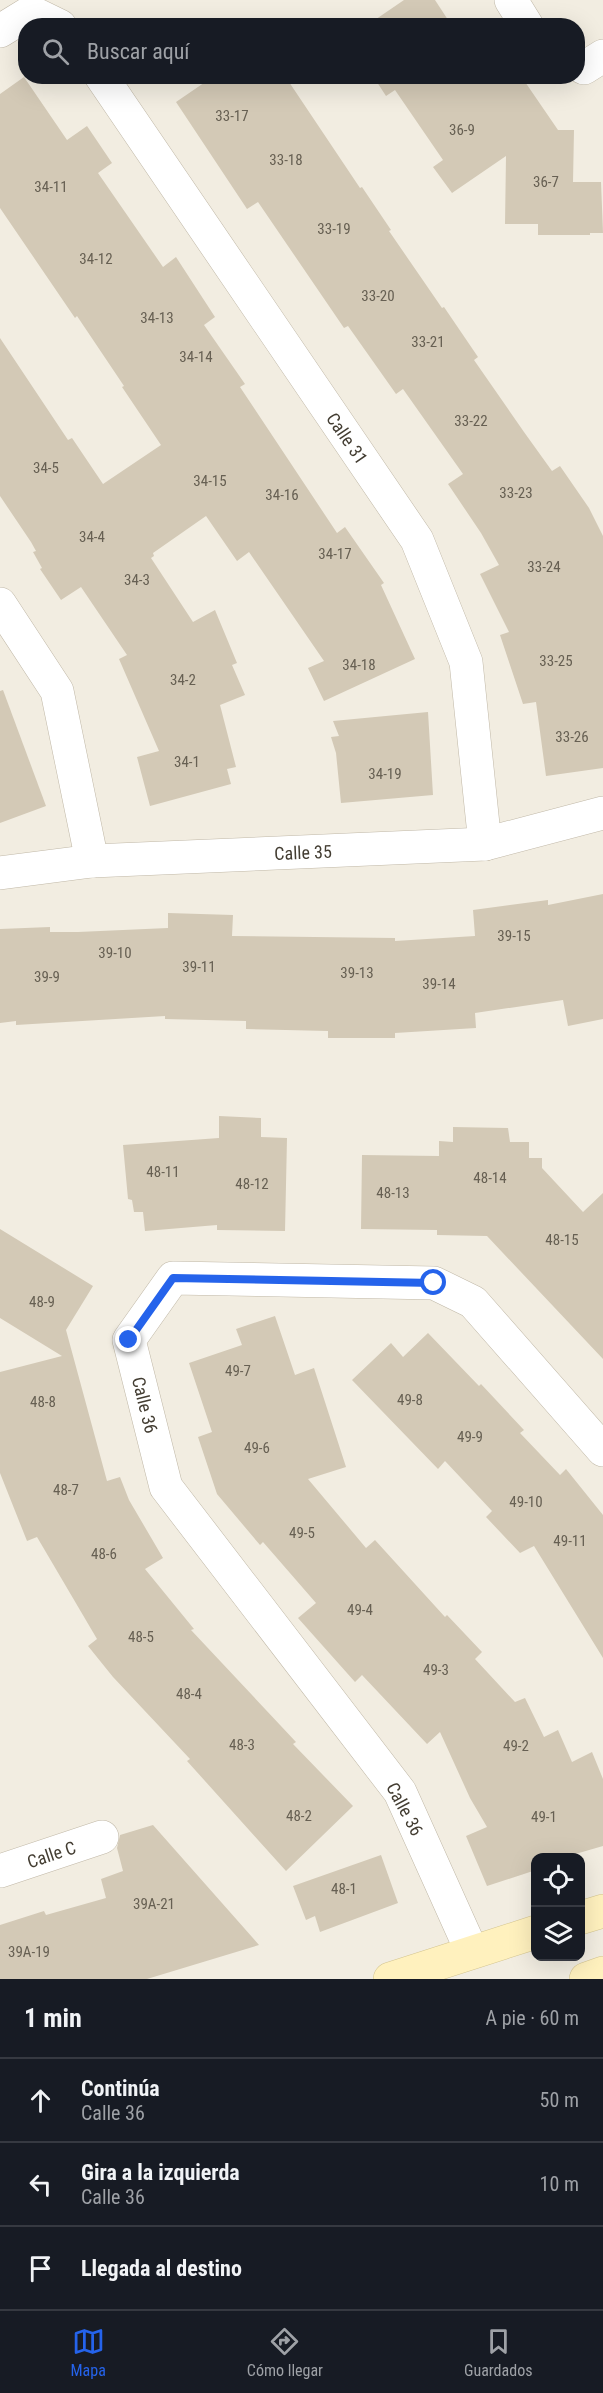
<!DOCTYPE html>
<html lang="es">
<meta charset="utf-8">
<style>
:root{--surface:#171b24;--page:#20242c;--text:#f1f3f6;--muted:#9ea1a6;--line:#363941;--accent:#2563eb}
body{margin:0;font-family:"Roboto Condensed",sans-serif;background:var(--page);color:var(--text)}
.controls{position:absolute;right:18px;bottom:18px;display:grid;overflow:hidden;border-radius:12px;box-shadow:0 6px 24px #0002}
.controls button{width:54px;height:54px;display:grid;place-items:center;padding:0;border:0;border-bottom:2px solid var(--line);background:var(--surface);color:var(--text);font:30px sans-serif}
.stop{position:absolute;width:18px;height:18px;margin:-14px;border:4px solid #2563eb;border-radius:50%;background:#fff}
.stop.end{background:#2563eb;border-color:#fff;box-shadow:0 2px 6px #0008}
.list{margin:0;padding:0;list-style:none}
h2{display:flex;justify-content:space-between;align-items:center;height:78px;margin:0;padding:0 24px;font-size:26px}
h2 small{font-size:20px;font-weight:400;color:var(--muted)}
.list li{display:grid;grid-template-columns:39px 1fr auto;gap:18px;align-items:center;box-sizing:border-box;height:84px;padding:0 24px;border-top:2px solid var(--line)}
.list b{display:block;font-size:22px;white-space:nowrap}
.list p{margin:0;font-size:20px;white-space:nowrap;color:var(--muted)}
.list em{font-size:20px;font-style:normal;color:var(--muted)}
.icon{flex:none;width:33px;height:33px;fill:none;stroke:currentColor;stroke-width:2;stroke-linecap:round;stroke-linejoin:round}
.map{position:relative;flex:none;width:603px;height:1979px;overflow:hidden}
.search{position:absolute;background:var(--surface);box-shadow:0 6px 24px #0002;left:18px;right:18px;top:18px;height:66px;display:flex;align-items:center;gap:15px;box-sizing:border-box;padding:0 21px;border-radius:24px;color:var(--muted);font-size:22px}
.sheet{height:330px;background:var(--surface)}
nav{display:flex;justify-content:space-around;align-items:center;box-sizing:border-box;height:84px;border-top:2px solid var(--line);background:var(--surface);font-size:16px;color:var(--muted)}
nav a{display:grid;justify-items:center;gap:3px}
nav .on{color:var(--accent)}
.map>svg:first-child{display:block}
.building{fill:#d3c9b6}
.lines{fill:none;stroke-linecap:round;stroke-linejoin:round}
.street-casing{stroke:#c0b8a7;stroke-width:34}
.secondary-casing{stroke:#d3c48f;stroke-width:34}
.street{stroke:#fff;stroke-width:33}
.secondary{stroke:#fff1be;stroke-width:33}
.route{stroke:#2563eb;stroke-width:8}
.labels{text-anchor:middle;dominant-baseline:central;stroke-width:5;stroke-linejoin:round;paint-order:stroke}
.number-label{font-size:15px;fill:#676053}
.street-label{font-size:18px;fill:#433d32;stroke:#fff}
</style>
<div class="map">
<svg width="603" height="1979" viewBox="0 0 603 1979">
<rect width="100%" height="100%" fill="#f2ede1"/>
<g class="building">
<path d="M404,0H435L452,26H366Z"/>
<path d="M214,76H281L284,81L287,79L360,188L362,187L391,230L389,231L442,308L444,307L478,357L474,360L524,432L552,471L560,466L589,508L603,536V768L546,776L536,702L523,704L500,635L509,632L480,574L499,565L481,533L448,484L463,474L403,389L396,394L348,326L344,328L258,202L247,209L176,102Z"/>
<path d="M373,76H521L558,130H574L573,182H601L603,233H590V235H538V224H505L506,156L452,193L433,167L443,160L395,90L386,96Z"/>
<path d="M24,77L67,140L87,126L112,163L98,173L163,267L176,257L215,317L204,325L245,384L240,387L337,533L345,527L384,583L381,585L415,659L324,701L308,668L324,661L249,552L237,561L206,516L153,553L154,556L151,558L193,622L215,610L237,663L232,665L245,695L220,705L236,767L227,769L231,784L150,806L137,757L159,751L119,659L127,655L81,587L61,600L40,569L42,568L33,552L36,551L31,542L0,496V338L68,440L72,438L103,484L161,445L122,387L124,386L77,316L75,318L0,208V94Z"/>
<path d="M3,690L46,806L0,823V691Z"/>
<path d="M428,712L433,795L341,803L336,753L331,737L339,736L333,721Z"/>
<path d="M603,894V1019L568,1026L563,1000L475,1013L476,1028L395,1033V1038H328V1031L246,1029V1021L165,1019V1016L16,1025V1021L0,1023V929L50,927V932H78L168,928V913L233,915L232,936L395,938V941L475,936L473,910L548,900V905Z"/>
<path d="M219,1116L261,1118V1137L287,1138L285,1231L217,1230V1225L145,1231L143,1212H134L132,1200L128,1199L123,1145L219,1138Z"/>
<path d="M453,1127L508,1128L510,1142H529V1158H542V1168L583,1212L603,1193V1359L487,1236L437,1235V1230L361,1229L362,1155L439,1156V1141L453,1142Z"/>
<path d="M0,1229L93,1286L66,1330L107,1481L120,1477L129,1500L163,1558L145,1569L194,1629L191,1630L296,1742L293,1744L353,1806L286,1871L187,1761L190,1759L113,1677L88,1646L97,1639L37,1537L27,1541L0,1473V1372L62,1356L0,1318Z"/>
<path d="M275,1316L295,1375L314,1368L346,1467L308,1479L366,1548L375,1540L445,1617L447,1615L482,1652L475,1659L515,1702L525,1698L544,1737L558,1730L572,1762L592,1752L603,1779V1846L565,1857H536V1870L487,1886L466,1836L487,1827L470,1798L440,1732L427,1744L362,1675L355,1682L298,1618L316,1603L263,1542L260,1545L217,1494L198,1437L212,1432L189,1363L242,1345L236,1329Z"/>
<path d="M428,1333L479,1386L481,1384L524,1430L520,1433L560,1475L566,1469L603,1515V1658L534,1546L520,1553L486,1517L492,1511L445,1461L438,1469L352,1380L391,1343L403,1357Z"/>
<path d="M153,1825L259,1945L147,1979H0V1925L44,1911L46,1915L106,1898L101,1879L123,1871L117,1848L120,1835Z"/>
<path d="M381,1855L398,1903L320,1932L315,1916L306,1920L293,1886Z"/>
</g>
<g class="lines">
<g class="street-casing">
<g id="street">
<path d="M511,0L527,26"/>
<path d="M0,31L31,12L60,26"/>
<path d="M578,64L584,68L603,56"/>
<path id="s1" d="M101,76L417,540L466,662L485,844"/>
<path d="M0,604L57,691L92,861"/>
<path id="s2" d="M0,873L92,861L485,844L603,813"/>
<path id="s3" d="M0,1871L102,1837"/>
<path d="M472,1952L400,1792L166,1487L129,1340L173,1278L434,1283L473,1302L603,1450"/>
</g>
</g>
<g class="secondary-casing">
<g id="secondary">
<path d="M580,1918L603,1911"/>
<path d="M390,1979L536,1932"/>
<path d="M586,1979L603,1973"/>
</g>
</g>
<use href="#street" class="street"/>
<use href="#secondary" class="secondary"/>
</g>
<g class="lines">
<path class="route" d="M129,1340L173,1278L434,1283"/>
</g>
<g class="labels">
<g class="number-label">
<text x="232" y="116">33-17</text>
<text x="462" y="130">36-9</text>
<text x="286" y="160">33-18</text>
<text x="546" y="182">36-7</text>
<text x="51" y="187">34-11</text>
<text x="334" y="229">33-19</text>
<text x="96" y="259">34-12</text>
<text x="378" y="296">33-20</text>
<text x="157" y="318">34-13</text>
<text x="428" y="342">33-21</text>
<text x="196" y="357">34-14</text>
<text x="471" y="421">33-22</text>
<text x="46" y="468">34-5</text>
<text x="210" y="481">34-15</text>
<text x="516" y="493">33-23</text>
<text x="282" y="495">34-16</text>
<text x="92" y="537">34-4</text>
<text x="335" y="554">34-17</text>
<text x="544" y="567">33-24</text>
<text x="137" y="580">34-3</text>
<text x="556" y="661">33-25</text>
<text x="359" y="665">34-18</text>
<text x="183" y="680">34-2</text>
<text x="572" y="737">33-26</text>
<text x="187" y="762">34-1</text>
<text x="385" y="774">34-19</text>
<text x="514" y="936">39-15</text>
<text x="115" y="953">39-10</text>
<text x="199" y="967">39-11</text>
<text x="357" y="973">39-13</text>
<text x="47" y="977">39-9</text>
<text x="439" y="984">39-14</text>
<text x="163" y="1172">48-11</text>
<text x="490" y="1178">48-14</text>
<text x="252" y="1184">48-12</text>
<text x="393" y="1193">48-13</text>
<text x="562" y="1240">48-15</text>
<text x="42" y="1302">48-9</text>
<text x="238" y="1371">49-7</text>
<text x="410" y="1400">49-8</text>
<text x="43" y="1402">48-8</text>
<text x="470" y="1437">49-9</text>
<text x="257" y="1448">49-6</text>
<text x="66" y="1490">48-7</text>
<text x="526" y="1502">49-10</text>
<text x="302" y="1533">49-5</text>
<text x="570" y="1541">49-11</text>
<text x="104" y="1554">48-6</text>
<text x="360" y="1610">49-4</text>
<text x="141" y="1637">48-5</text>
<text x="436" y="1670">49-3</text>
<text x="189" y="1694">48-4</text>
<text x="242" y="1745">48-3</text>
<text x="516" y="1746">49-2</text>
<text x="299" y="1816">48-2</text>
<text x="544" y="1817">49-1</text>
<text x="344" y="1889">48-1</text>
<text x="154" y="1904">39A-21</text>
<text x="29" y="1952">39A-19</text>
</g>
<g class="street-label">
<text stroke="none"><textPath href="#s1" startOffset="438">Calle 31</textPath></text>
<text stroke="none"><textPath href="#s2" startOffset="304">Calle 35</textPath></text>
<text transform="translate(145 1405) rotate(76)">Calle 36</text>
<text transform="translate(405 1809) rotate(62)">Calle 36</text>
<text stroke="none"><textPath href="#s3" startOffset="54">Calle C</textPath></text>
</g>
</g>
</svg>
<div class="controls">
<button><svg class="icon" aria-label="locate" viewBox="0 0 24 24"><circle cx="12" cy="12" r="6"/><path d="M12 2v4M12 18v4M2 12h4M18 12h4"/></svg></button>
<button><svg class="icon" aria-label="layers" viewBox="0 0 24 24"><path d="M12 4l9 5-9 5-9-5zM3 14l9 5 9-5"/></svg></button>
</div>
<div class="stop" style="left:434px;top:1283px"></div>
<div class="stop end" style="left:129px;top:1340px"></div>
<div class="search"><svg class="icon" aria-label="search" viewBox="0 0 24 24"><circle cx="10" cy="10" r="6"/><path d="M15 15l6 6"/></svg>Buscar aquí</div>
</div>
<section class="sheet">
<h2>1 min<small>A pie · 60 m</small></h2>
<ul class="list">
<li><svg class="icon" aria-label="ahead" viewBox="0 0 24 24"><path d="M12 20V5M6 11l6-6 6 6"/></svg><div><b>Continúa</b><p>Calle 36</p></div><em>50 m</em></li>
<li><svg class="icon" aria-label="left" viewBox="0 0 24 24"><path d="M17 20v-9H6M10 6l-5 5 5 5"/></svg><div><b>Gira a la izquierda</b><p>Calle 36</p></div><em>10 m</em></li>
<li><svg class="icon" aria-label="arrive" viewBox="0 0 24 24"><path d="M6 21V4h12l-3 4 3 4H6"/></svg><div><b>Llegada al destino</b></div></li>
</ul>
</section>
<nav>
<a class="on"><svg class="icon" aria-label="map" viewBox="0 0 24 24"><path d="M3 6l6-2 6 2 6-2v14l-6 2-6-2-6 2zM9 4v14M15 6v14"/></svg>Mapa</a>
<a><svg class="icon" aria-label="directions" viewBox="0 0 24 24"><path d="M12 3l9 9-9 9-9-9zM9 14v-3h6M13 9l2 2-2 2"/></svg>Cómo llegar</a>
<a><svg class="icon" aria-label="saved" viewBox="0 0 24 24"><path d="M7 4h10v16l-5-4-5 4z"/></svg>Guardados</a>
</nav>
